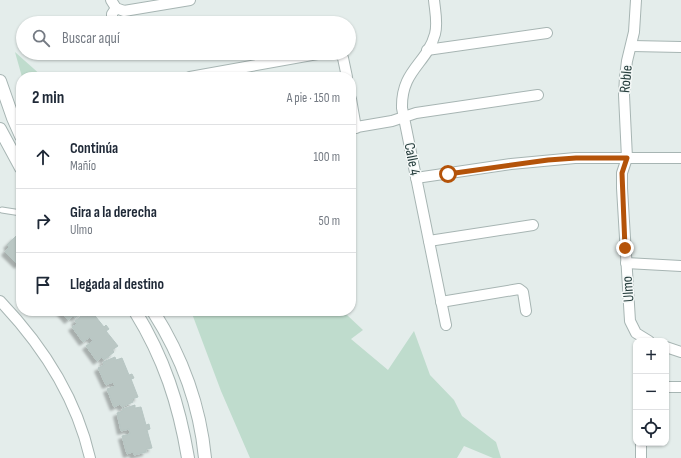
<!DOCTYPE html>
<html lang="es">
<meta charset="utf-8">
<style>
:root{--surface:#fff;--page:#f6f6f7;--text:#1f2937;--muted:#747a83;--line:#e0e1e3}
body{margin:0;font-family:"Sofia Sans Condensed",sans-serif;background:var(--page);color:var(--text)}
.controls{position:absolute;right:12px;bottom:12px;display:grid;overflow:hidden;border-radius:8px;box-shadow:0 1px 3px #0004}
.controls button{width:36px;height:36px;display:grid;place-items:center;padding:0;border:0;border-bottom:1px solid var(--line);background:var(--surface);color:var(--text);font:20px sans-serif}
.stop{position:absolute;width:12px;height:12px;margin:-9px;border:3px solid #b45309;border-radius:50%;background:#fff}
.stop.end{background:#b45309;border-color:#fff;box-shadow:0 1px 4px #0008}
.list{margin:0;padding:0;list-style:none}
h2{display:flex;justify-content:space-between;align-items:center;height:52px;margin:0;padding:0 16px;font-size:17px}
h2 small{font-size:13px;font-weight:400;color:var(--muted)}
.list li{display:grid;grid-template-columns:26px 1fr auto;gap:12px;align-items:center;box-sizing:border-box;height:64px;padding:0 16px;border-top:1px solid var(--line)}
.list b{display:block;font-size:15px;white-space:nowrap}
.list p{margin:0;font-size:13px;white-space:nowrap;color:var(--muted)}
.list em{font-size:13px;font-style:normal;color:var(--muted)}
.icon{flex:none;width:22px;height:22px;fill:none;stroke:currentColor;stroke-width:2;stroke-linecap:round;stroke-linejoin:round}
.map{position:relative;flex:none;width:681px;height:458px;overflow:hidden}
.search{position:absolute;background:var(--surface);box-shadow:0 1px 3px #0004;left:16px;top:16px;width:340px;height:44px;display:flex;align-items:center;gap:10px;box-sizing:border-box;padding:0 14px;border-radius:22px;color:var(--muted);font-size:15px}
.panel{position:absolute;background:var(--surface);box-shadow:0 1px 3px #0004;left:16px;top:72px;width:340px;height:244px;border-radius:16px}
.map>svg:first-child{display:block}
.green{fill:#bfdccd}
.building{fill:#bac7c4;stroke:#b7c6c3;filter:url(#shadow)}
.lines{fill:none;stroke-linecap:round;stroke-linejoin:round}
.service-casing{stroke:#a7b5b3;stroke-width:7}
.minor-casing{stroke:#a7b5b3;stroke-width:12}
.tertiary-casing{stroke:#a7b5b3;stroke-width:14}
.service{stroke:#fff;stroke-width:5}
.minor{stroke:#fff;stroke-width:10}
.tertiary{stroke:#fff;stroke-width:12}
.route{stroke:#b45309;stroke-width:5}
.labels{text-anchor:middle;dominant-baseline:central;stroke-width:3;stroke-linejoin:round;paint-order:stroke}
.street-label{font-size:15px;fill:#253d3c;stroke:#f5f9f8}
</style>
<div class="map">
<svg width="681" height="458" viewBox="0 0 681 458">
<defs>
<filter id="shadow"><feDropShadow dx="-3.5" dy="3.5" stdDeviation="1" flood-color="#0004"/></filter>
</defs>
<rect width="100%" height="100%" fill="#e4edeb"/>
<g class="green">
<path d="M15,52L43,77H22Z"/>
<path d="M191,311H339L347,315L363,330L351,339L388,370L414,331L430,375L454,400L462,416L496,442L501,458H493L464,446L457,458H250L221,391Z"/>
</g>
<g class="building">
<path d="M21,235V262L18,265L5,252L9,247L7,245L16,236L18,238Z"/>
<path d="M60,311H83L75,318L73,316L68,320Z"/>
<path d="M92,312L104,327L106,325L109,329L106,331L118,346L112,350L114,352L104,360L102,357L97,361L86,346L93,341L90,337L83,342L72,327L77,324L75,321L85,313L87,316Z"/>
<path d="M115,357L116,360L122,358L129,375L132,374L134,378L131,379L138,397L132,399L133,402L122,407L120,404L114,407L107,389L115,386L113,382L106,385L98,368L104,365L103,362Z"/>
<path d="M135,405V408L141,407L146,425L149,424L150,429L147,430L152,448L146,449V452L134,455L133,452L127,454L122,436L130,434L129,429L121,431L117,413L123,411L122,409Z"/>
</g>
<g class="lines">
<g class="service-casing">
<path id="service" d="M2,210L21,213"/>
</g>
<g class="minor-casing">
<g id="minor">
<path d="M111,0L116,8L124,11L190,0"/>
<path d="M434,0C435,11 438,23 435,34C427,64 401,70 402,108L446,325"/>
<path d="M636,0L634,32L627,61L625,77L624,95L627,158L622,173V188L630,321L636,333L649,341"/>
<path d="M112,23V14L116,8"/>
<path d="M632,46L681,47"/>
<path d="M427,50L547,33"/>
<path d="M339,53L343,58L347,77"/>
<path d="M190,77L323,53"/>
<path d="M351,99L356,128"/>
<path d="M351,128L392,121L416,113L538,95"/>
<path d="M416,178L511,164L575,158H681"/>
<path d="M429,241L533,225"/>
<path d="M626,263L681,266"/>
<path d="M0,301C43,346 76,397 90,458"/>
<path d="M441,302L519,289L523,292L526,311"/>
<path d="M666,347L681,352"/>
<path d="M666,387H681"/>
<path d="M641,443V458"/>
</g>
</g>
<g class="tertiary-casing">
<g id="tertiary">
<path d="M0,81L13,118L21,136"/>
<path d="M0,129L21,168"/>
<path d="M135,311C164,358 179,404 188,458"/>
<path d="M153,311C181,355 200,406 205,458"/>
</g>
</g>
<use href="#service" class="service"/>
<use href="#minor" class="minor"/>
<use href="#tertiary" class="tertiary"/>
</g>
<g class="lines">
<path class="route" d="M448,174L548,160L576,158H627L622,173L625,248"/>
</g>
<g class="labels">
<g class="street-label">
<text transform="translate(626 79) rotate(-85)">Roble</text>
<text transform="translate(412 159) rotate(79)">Calle 4</text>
<text transform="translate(628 289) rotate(-94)">Ulmo</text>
</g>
</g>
</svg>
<div class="controls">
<button>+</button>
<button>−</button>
<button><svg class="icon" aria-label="locate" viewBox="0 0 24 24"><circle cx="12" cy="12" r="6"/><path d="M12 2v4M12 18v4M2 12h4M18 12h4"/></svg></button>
</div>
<div class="stop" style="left:448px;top:174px"></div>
<div class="stop end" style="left:625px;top:248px"></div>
<div class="search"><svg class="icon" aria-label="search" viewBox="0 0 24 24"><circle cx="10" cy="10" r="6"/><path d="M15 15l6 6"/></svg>Buscar aquí</div>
<section class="panel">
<h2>2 min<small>A pie · 150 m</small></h2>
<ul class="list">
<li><svg class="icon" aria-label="ahead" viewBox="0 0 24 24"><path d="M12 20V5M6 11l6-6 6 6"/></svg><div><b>Continúa</b><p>Mañío</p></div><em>100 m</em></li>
<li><svg class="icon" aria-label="right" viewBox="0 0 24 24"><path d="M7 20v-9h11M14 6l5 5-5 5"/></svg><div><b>Gira a la derecha</b><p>Ulmo</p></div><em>50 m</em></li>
<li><svg class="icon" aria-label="arrive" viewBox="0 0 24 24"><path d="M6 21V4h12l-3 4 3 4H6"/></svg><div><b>Llegada al destino</b></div></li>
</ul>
</section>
</div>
